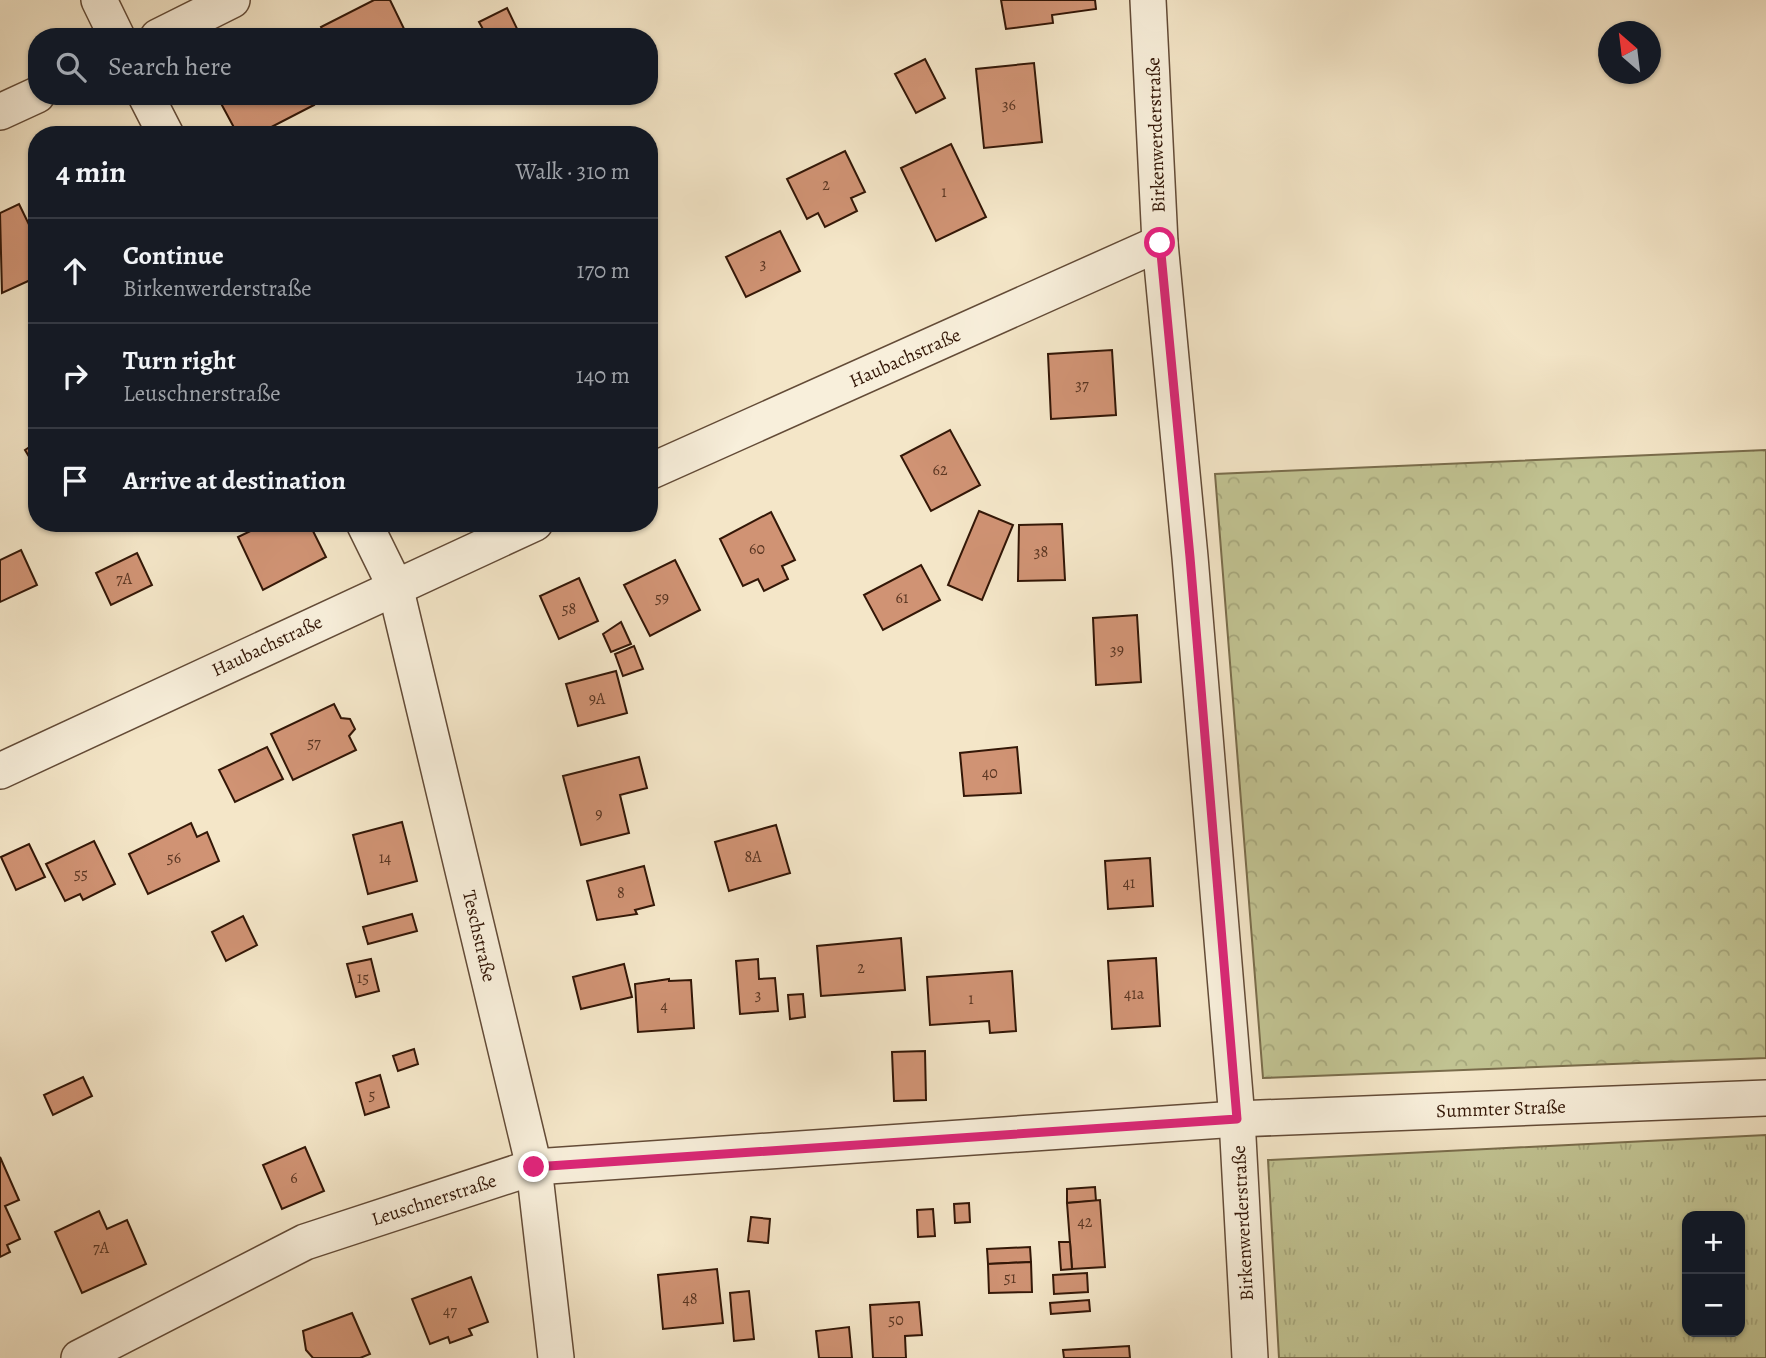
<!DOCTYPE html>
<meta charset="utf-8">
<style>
:root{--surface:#171b24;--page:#242831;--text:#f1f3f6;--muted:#9ea1a6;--line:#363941}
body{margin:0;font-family:Alegreya,serif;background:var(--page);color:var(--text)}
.controls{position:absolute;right:21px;bottom:21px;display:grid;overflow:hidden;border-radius:14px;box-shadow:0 2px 5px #0004}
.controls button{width:63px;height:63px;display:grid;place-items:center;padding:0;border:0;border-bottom:2px solid var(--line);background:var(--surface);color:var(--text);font:35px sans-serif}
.compass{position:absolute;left:1598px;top:21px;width:63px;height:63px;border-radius:50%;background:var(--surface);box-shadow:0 2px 5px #0004;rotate:332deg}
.stop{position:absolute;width:21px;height:21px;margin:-16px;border:5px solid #db2777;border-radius:50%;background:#fff}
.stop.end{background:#db2777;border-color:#fff;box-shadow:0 2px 7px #0008}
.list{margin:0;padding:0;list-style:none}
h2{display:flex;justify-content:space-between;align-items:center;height:91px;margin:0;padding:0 28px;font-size:30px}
h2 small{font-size:23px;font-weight:400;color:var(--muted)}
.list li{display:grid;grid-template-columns:46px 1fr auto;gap:21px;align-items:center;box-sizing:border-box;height:105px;padding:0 28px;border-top:2px solid var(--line)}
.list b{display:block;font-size:26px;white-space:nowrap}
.list p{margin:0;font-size:23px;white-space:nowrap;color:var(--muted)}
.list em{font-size:23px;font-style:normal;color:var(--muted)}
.icon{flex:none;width:38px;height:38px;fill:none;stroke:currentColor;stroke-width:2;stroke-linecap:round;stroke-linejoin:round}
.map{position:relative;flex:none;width:1766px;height:1358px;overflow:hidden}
.search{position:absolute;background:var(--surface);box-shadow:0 2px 5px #0004;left:28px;top:28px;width:630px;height:77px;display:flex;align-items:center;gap:18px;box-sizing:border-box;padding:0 24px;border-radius:28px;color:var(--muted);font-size:26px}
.panel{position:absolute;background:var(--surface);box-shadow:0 2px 5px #0004;left:28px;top:126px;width:630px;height:406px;border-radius:28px}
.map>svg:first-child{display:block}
.grass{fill:url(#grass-tufts);stroke:#7a6d4c;stroke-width:2;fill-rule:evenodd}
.park{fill:url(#park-crowns);stroke:#7a6d4c;stroke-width:2}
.building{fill:#d09374;stroke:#331707;stroke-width:2}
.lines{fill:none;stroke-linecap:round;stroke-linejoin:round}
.minor-casing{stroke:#634b37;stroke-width:38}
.minor{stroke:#f8efdb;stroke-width:35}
.route{stroke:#db2777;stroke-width:9}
.labels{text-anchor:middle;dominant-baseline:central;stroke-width:7;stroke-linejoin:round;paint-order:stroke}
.number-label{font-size:16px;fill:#5a3622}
.street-label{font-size:19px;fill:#331707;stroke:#f8efdb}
</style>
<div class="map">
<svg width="1766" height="1358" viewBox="0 0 1766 1358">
<defs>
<pattern id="grass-tufts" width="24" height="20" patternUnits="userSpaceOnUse" patternTransform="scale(1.75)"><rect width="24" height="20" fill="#c1c392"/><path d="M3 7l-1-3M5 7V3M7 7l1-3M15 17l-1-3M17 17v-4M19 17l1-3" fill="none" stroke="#a6a77c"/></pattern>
<pattern id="park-crowns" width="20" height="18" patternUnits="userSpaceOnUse" patternTransform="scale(1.75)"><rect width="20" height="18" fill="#c1c392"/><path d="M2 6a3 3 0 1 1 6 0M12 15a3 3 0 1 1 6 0" fill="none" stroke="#a6a77c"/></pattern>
</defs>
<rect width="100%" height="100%" fill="#f4e6c8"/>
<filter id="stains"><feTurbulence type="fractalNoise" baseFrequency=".00286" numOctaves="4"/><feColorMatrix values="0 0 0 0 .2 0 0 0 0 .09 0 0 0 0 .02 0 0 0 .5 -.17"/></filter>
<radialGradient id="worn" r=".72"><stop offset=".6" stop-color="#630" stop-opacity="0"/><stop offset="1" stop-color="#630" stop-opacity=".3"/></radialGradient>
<path class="grass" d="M1766,1135V1358H1279L1268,1160ZM1687,1216H1740V1332H1687Z"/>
<path class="park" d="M1766,450V1058L1263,1078L1215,474Z"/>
<g class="building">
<path d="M374,0H390L408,37H326L321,27Z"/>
<path d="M1001,0H1095L1096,9L1052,15L1053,23L1006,29Z"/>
<path d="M507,8L521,37H472L484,31L479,22Z"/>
<path d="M925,59L945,98L916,113L895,74Z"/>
<path d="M1034,63L1042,142L984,148L976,69Z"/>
<path d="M217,96H309L314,105L256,135H238Z"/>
<path d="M951,144L986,217L936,241L901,168Z"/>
<path d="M845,151L865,192L851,198L857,211L825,227L818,213L807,219L787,179Z"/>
<path d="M19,204L37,241V277L2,293L0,213Z"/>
<path d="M780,231L800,271L746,297L726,257Z"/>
<path d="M1112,350L1116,415L1051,419L1048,354Z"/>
<path d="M950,430L980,485L931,511L901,456Z"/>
<path d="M37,442V470L25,450Z"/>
<path d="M979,511L1013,525L982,600L948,585Z"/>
<path d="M771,512L795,560L782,566L788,579L764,591L758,579L743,586L720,539Z"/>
<path d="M267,523H309L326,557L263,590L238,537Z"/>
<path d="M1062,524L1065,580L1018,581L1019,525Z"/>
<path d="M21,550L37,585L0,602V560Z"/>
<path d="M137,553L152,585L111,605L96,573Z"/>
<path d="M675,560L700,610L650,636L624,585Z"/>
<path d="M921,565L940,600L883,630L864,595Z"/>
<path d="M579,578L598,621L559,639L540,596Z"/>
<path d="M1137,615L1141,682L1096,685L1093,618Z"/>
<path d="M621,622L631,644L611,652L603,634Z"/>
<path d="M634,646L643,669L623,676L615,654Z"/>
<path d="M616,671L627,713L578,726L566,684Z"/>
<path d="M334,704L341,718L350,719L355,729L349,736L356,750L293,780L271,734Z"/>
<path d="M267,747L283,779L235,802L219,770Z"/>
<path d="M1017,747L1021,793L964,796L960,753Z"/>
<path d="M639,757L647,788L620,795L629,833L581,845L563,776Z"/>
<path d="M402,822L417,881L368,894L353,835Z"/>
<path d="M191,823L197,837L207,832L219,861L148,894L129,854Z"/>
<path d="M776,825L790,873L729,891L715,842Z"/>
<path d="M94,841L115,884L83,900L80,894L65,901L46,864Z"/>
<path d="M29,844L45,877L16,890L1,857Z"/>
<path d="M1150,858L1153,906L1108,909L1105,861Z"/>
<path d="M644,866L654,905L635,910L637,914L597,920L587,881Z"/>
<path d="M412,914L417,931L368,944L363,927Z"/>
<path d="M243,916L257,945L226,961L212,932Z"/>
<path d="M901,938L905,990L821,996L817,946Z"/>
<path d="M1156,958L1160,1026L1112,1029L1108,961Z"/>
<path d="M371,959L379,991L356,997L347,964Z"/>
<path d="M758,959L759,979L775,978L778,1011L740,1014L736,961Z"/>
<path d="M624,964L632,997L581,1009L573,977Z"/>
<path d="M1012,971L1016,1031L990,1033L989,1021L930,1025L927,977Z"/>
<path d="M669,979V981L691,980L694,1028L638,1032L635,984Z"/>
<path d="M803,994L805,1017L790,1019L788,995Z"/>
<path d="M414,1049L418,1064L398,1071L393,1056Z"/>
<path d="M925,1051L926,1100L894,1101L892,1052Z"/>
<path d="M380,1075L389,1107L365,1115L356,1083Z"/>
<path d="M83,1077L92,1096L53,1115L44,1095Z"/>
<path d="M305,1147L324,1191L282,1209L263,1165Z"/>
<path d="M0,1157L19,1200L5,1206L20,1239L7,1245L10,1252L0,1257Z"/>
<path d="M1095,1187L1096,1201L1067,1203V1189Z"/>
<path d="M1100,1200L1105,1267L1072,1269L1067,1203Z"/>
<path d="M969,1203L970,1222L955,1223L954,1204Z"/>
<path d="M933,1209L935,1236L918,1237L917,1210Z"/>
<path d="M99,1211L107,1229L127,1220L146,1264L82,1293L55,1232Z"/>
<path d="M751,1217L770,1219L768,1243L748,1241Z"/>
<path d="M1059,1242H1070L1072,1269L1061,1270Z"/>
<path d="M1030,1247L1031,1262L988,1264L987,1249Z"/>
<path d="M1031,1262L1032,1292L989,1293L988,1264Z"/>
<path d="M717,1269L723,1323L663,1329L658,1275Z"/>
<path d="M1087,1273L1088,1292L1054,1294L1053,1275Z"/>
<path d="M471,1277L488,1322L469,1329L472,1335L450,1343L448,1337L430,1344L412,1299Z"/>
<path d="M749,1291L754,1339L734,1341L730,1293Z"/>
<path d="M1089,1300L1090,1311L1051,1314L1050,1303Z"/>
<path d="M919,1302L922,1335L905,1336L906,1358H873L870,1305Z"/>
<path d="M352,1313L370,1354L360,1358H313L306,1350L303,1331Z"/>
<path d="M849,1327L852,1358H819L816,1331Z"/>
<path d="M1129,1346L1130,1358H1064L1063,1350Z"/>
</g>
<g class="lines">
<g class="minor-casing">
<g id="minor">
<path d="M99,0L117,37"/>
<path d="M1148,0L1160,243L1190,557L1237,1119L1250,1358"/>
<path d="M158,37L232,0"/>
<path d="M146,96L166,135"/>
<path d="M0,112L37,95"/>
<path d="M649,472L1160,243"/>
<path d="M364,523L395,586L534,1167L556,1358"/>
<path d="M0,771L535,523"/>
<path d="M79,1358L305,1242L534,1167L1237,1119L1766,1098"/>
</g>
</g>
<use href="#minor" class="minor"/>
</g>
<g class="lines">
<path class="route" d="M534,1167L1237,1119L1190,557L1160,243"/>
</g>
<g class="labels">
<g class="number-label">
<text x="1009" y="105">36</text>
<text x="826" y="185">2</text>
<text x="944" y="192">1</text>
<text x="763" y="264">3</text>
<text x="1082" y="385">37</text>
<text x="940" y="470">62</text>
<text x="757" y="549">60</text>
<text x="1041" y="552">38</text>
<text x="124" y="579">7A</text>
<text x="662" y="598">59</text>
<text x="902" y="598">61</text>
<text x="569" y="609">58</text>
<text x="1117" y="650">39</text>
<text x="597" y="699">9A</text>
<text x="314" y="743">57</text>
<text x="990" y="773">40</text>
<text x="599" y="814">9</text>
<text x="753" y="857">8A</text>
<text x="174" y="858">56</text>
<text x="385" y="858">14</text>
<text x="81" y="874">55</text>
<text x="1129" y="883">41</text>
<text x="621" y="893">8</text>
<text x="861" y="968">2</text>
<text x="363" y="978">15</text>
<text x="1134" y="994">41a</text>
<text x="758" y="995">3</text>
<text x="971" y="999">1</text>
<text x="664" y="1006">4</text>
<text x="372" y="1095">5</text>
<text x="294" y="1178">6</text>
<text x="1085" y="1222">42</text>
<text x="101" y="1248">7A</text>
<text x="1010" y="1278">51</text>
<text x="690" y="1299">48</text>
<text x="450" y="1311">47</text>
<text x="896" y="1320">50</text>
</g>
<g class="street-label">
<text transform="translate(1156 135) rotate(-92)">Birkenwerderstraße</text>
<text transform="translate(905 358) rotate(-24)">Haubachstraße</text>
<text transform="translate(267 646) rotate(-25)">Haubachstraße</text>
<text transform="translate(479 936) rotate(77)">Teschstraße</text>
<text transform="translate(1501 1109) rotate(-2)">Summter Straße</text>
<text transform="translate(434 1200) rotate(-18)">Leuschnerstraße</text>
<text transform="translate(1243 1223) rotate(-93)">Birkenwerderstraße</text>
</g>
</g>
<rect width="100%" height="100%" filter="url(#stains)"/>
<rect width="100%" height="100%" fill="url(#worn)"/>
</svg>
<div class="controls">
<button>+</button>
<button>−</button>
</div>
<svg class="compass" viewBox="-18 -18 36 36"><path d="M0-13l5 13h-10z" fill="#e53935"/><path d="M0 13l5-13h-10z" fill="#9ea1a6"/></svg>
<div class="stop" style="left:1160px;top:243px"></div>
<div class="stop end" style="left:534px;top:1167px"></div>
<div class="search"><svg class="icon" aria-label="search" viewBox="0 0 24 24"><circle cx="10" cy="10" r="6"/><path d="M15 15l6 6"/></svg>Search here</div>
<section class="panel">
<h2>4 min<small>Walk · 310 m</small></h2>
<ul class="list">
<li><svg class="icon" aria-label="ahead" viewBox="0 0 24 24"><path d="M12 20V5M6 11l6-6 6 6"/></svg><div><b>Continue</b><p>Birkenwerderstraße</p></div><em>170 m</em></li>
<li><svg class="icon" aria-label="right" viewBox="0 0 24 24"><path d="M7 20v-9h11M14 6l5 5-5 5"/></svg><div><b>Turn right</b><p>Leuschnerstraße</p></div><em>140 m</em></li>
<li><svg class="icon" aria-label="arrive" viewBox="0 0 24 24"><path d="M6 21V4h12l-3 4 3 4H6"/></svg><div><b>Arrive at destination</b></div></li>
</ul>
</section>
</div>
